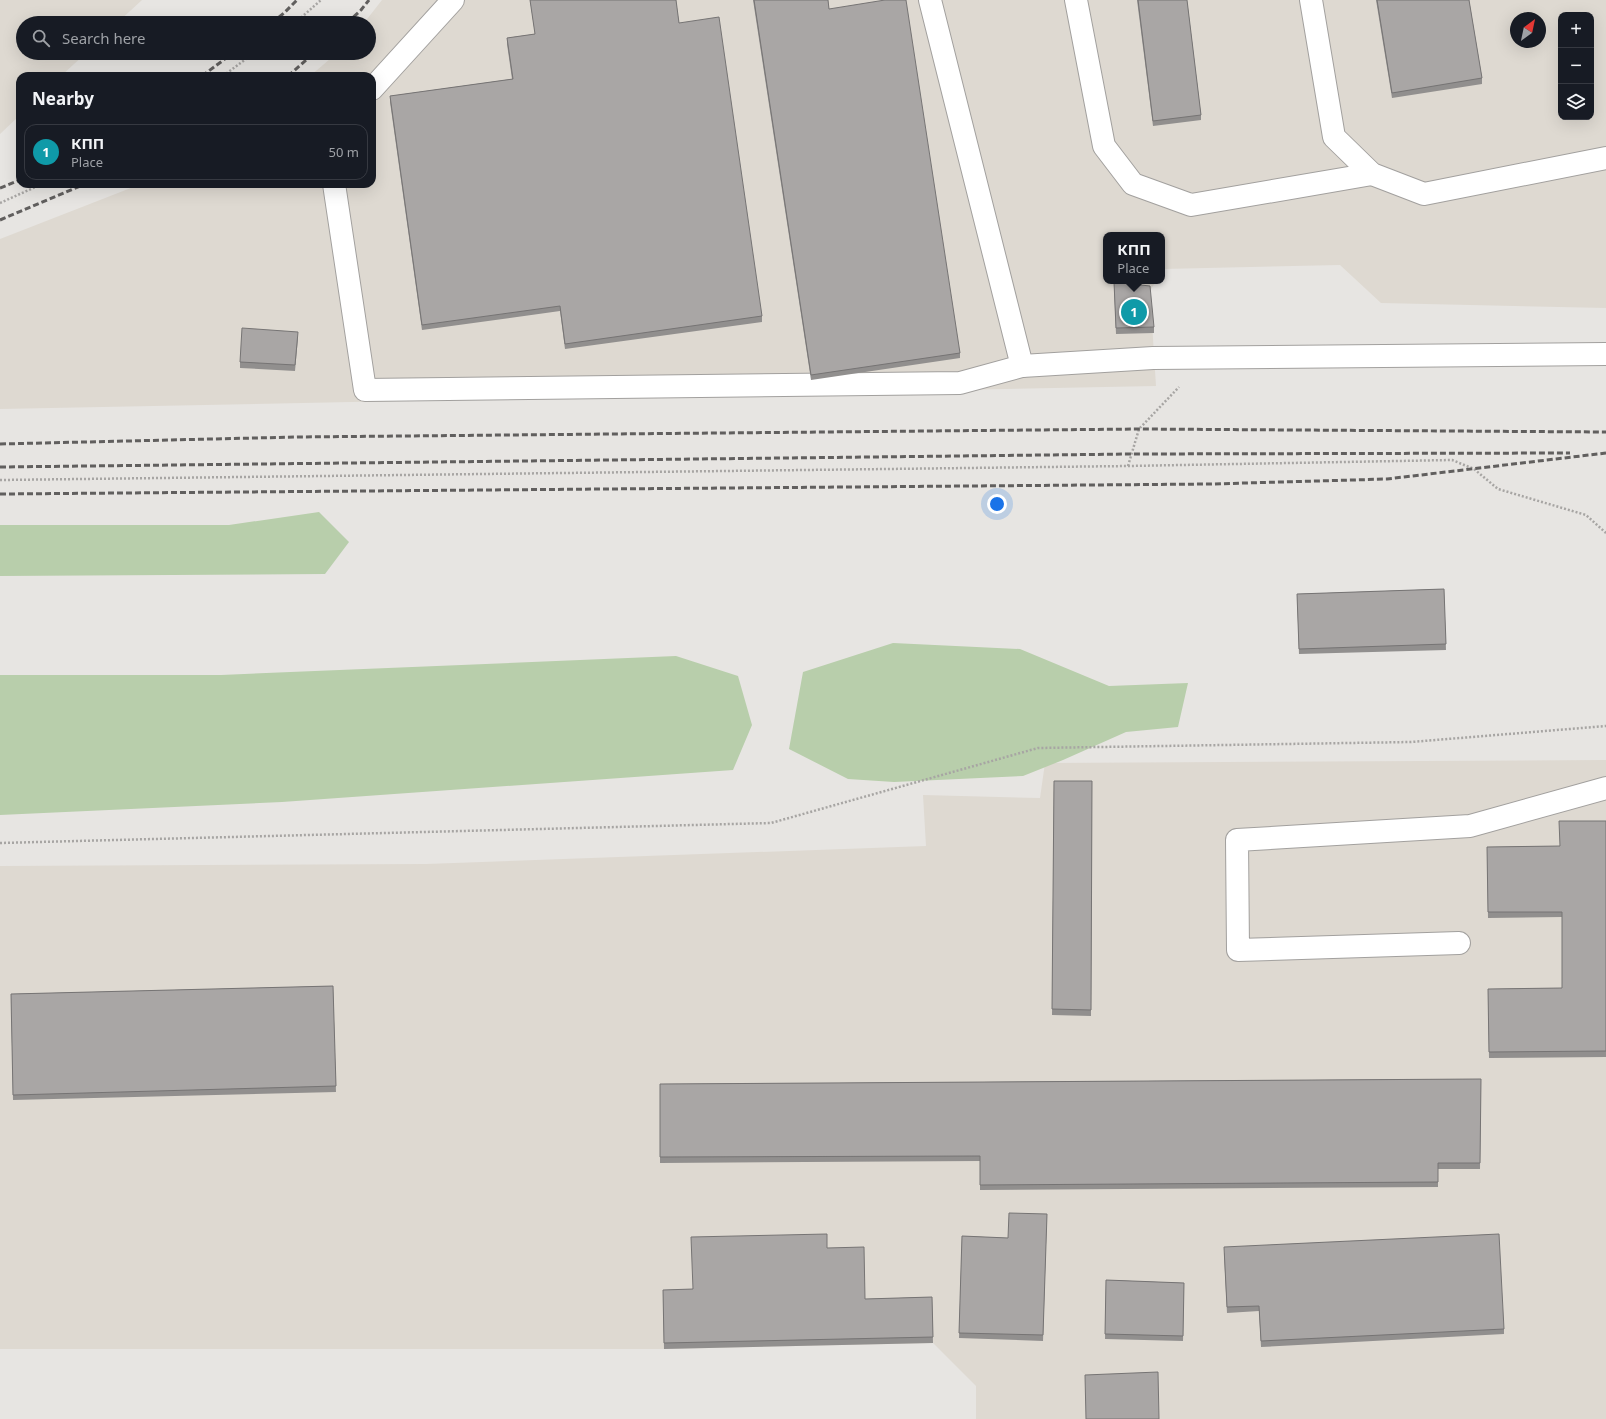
<!DOCTYPE html>
<meta charset="utf-8">
<style>
:root{--surface:#171b24;--page:#20242c;--text:#f1f3f6;--muted:#9ea1a6;--line:#363941;--accent:#946213}
body{margin:0;font-family:"Noto Sans",sans-serif;background:var(--page);color:var(--text)}
.controls{position:absolute;right:12px;top:12px;display:grid;overflow:hidden;border-radius:8px;box-shadow:0 4px 16px #0002}
.controls button{width:36px;height:36px;display:grid;place-items:center;padding:0;border:0;border-bottom:1px solid var(--line);background:var(--surface);color:var(--text);font:20px sans-serif}
.compass{position:absolute;left:1510px;top:12px;width:36px;height:36px;border-radius:50%;background:var(--surface);box-shadow:0 4px 16px #0002;rotate:33deg}
.you{position:absolute;left:997px;top:504px;width:14px;height:14px;margin:-10px;border:3px solid #fff;border-radius:50%;background:#1a73e8;box-shadow:0 0 0 6px #1a73e833}
.badge{display:grid;place-items:center;width:26px;height:26px;border-radius:50%;background:var(--accent);color:#fff;font-size:13px;font-weight:700}
.pin{position:absolute;translate:-50% -50%;border:2px solid #fff;box-shadow:0 1px 4px #0006}
.popup{position:absolute;left:1103px;top:232px;width:62px;height:52px;box-sizing:border-box;display:grid;place-content:center;border-radius:8px;background:var(--surface);filter:drop-shadow(0 1px 3px #0005);font-size:13px;white-space:nowrap;color:var(--muted)}
.popup b{font-size:15px;color:var(--text)}
.popup::after{content:'';position:absolute;left:50%;top:100%;margin-left:-8px;border:8px solid transparent;border-top-color:var(--surface)}
.list{margin:0;padding:0;list-style:none}
h2{display:flex;justify-content:space-between;align-items:center;height:52px;margin:0;padding:0 16px;font-size:17px}
h2 small{font-size:13px;font-weight:400;color:var(--muted)}
.list li{display:grid;grid-template-columns:26px 1fr auto;gap:12px;align-items:center;box-sizing:border-box;height:56px;margin:0 8px 8px;padding:0 8px;border:1px solid var(--line);border-radius:12px}
.list b{display:block;font-size:15px;white-space:nowrap}
.list p{margin:0;font-size:13px;white-space:nowrap;color:var(--muted)}
.list em{font-size:13px;font-style:normal;color:var(--muted)}
.icon{flex:none;width:22px;height:22px;fill:none;stroke:currentColor;stroke-width:2;stroke-linecap:round;stroke-linejoin:round}
.map{position:relative;flex:none;width:1606px;height:1419px;overflow:hidden}
.search{position:absolute;background:var(--surface);box-shadow:0 4px 16px #0002;left:16px;top:16px;width:360px;height:44px;display:flex;align-items:center;gap:10px;box-sizing:border-box;padding:0 14px;border-radius:22px;color:var(--muted);font-size:15px}
.panel{position:absolute;background:var(--surface);box-shadow:0 4px 16px #0002;left:16px;top:72px;width:360px;height:116px;border-radius:12px}
.map>svg:first-child{display:block}
.built{fill:#ded9d1;fill-rule:evenodd}
.green{fill:#b8ceab}
.lines{fill:none;stroke-linecap:round;stroke-linejoin:round}
.minor-casing{stroke:#a2a09e;stroke-width:24}
.path{stroke:#a7a5a3;stroke-width:2.5;stroke-dasharray:2 2;stroke-linecap:butt}
.minor{stroke:#fff;stroke-width:22}
.rail{stroke:#615f5e;stroke-width:3;stroke-dasharray:6 3;stroke-linecap:butt}
.wall{fill:#918f8e}
.building{fill:#a9a6a5;stroke:#767474}
</style>
<div class="map">
<svg width="1606" height="1419" viewBox="0 0 1606 1419">
<rect width="100%" height="100%" fill="#e7e5e2"/>
<g class="built">
<path d="M0,0H142L117,23H23V53H86L61,76H20V115L0,134Z"/>
<path d="M382,0H1606V308L1381,303L1340,265L1163,269L1162,271V235H1106V281H1156L1150,291L1156,386L0,409V239L141,184H372V76H310L337,53H369V23H364ZM1561,15H1591V117H1561ZM1516,18H1540V42H1516Z"/>
<path d="M1606,760V1419H976V1386L933,1343L664,1349H0V866L426,864L926,846L923,795L1040,798L1045,763Z"/>
</g>
<g class="green">
<path d="M319,512L349,542L325,574L0,576V525H229Z"/>
<path d="M893,643L1020,649L1109,686L1188,683L1178,727L1126,732L1063,760L1023,776L894,782L848,779L789,749L803,672Z"/>
<path d="M676,656L738,676L752,725L733,770L282,802L0,815V675H221Z"/>
</g>
<g class="lines">
<g class="minor-casing">
<g id="minor">
<path d="M930,0L1022,366L1153,358L1606,354"/>
<path d="M1076,0L1104,146L1133,184L1191,205L1372,174"/>
<path d="M1311,0L1334,137L1372,174L1424,194L1606,158"/>
<path d="M372,89L453,0"/>
<path d="M334,184L365,390L960,383L1022,366"/>
<path d="M1459,943L1238,950L1237,840L1470,826L1606,788"/>
</g>
</g>
<g class="path">
<path d="M295,23L321,0"/>
<path d="M223,76L254,53"/>
<path d="M0,203L42,184"/>
<path d="M1128,466L1139,429L1179,387"/>
<path d="M0,480L1128,466L1452,460L1474,469L1498,489L1586,515L1606,533"/>
<path d="M0,843L771,823L1038,748L1411,742L1606,726"/>
</g>
<use href="#minor" class="minor"/>
<g class="rail">
<path d="M272,23L284,13L297,0"/>
<path d="M347,23L361,10L369,0"/>
<path d="M202,76L233,53"/>
<path d="M288,76L314,53"/>
<path d="M0,188L20,180"/>
<path d="M0,220L85,184"/>
<path d="M0,444L297,437L1139,429L1606,432"/>
<path d="M0,467L1132,454L1570,453"/>
<path d="M0,494L1211,484L1387,479L1606,453"/>
</g>
</g>
<g class="wall">
<path d="M530,0H676L679,23L762,316V322L565,349L560,311L422,330L390,102V96L512,79L507,44V38L535,34Z"/>
<path d="M753,0H828L829,9L960,353V358L811,380Z"/>
<path d="M1137,0H1187L1201,115V120L1153,126Z"/>
<path d="M1376,0H1469L1482,78V84L1392,98Z"/>
<path d="M1114,288L1154,327V333L1116,334Z"/>
<path d="M298,338L295,371L240,368V362Z"/>
<path d="M1444,589L1446,650L1299,654L1297,594Z"/>
<path d="M1054,781H1092L1091,1016L1052,1015Z"/>
<path d="M1606,821V1057L1489,1058L1488,989L1562,988V917L1488,918L1487,847L1560,846Z"/>
<path d="M333,986L336,1092L13,1100L11,994Z"/>
<path d="M1481,1079L1480,1169H1438V1187L980,1190V1161L660,1163V1084Z"/>
<path d="M1047,1214L1043,1341L959,1338L962,1236L1008,1238Z"/>
<path d="M827,1248L865,1299L932,1297L933,1343L664,1349L663,1290L692,1289Z"/>
<path d="M1224,1253L1504,1329V1334L1261,1347L1259,1311L1227,1313Z"/>
<path d="M1106,1280L1184,1283L1183,1341L1105,1339Z"/>
</g>
<g class="building">
<path d="M530,0H676L679,23L719,17L762,316L565,344L560,306L422,325L390,96L513,79L507,38L535,34Z"/>
<path d="M754,0H828L829,9L885,0H906L960,353L811,375Z"/>
<path d="M1138,0H1187L1201,115L1153,121Z"/>
<path d="M1377,0H1469L1482,78L1392,93Z"/>
<path d="M1114,282L1150,286L1154,327L1116,328Z"/>
<path d="M242,328L298,332L295,365L240,362Z"/>
<path d="M1444,589L1446,644L1299,649L1297,594Z"/>
<path d="M1054,781H1092L1091,1010L1052,1009Z"/>
<path d="M1559,821H1606V1051L1489,1052L1488,989L1562,988V912H1488L1487,847L1560,846Z"/>
<path d="M333,986L336,1086L13,1095L11,994Z"/>
<path d="M1481,1079L1480,1163H1438V1182L980,1185V1156L660,1157V1084Z"/>
<path d="M1009,1213L1047,1214L1043,1335L959,1333L962,1236L1008,1238Z"/>
<path d="M827,1234V1248L864,1247L865,1299L932,1297L933,1337L664,1343L663,1290L693,1289L691,1237Z"/>
<path d="M1499,1234L1504,1329L1261,1341L1259,1306L1227,1307L1224,1247Z"/>
<path d="M1106,1280L1184,1283L1183,1336L1105,1334Z"/>
<path d="M1158,1372L1159,1419H1086L1085,1375Z"/>
</g>
</svg>
<div class="controls">
<button>+</button>
<button>−</button>
<button><svg class="icon" aria-label="layers" viewBox="0 0 24 24"><path d="M12 4l9 5-9 5-9-5zM3 14l9 5 9-5"/></svg></button>
</div>
<svg class="compass" viewBox="-18 -18 36 36"><path d="M0-13l5 13h-10z" fill="#e53935"/><path d="M0 13l5-13h-10z" fill="#9ea1a6"/></svg>
<div class="you"></div>
<div class="pin badge" style="left:1134px;top:312px;background:#0f9aa8">1</div>
<div class="popup"><b>КПП</b>Place</div>
<div class="search"><svg class="icon" aria-label="search" viewBox="0 0 24 24"><circle cx="10" cy="10" r="6"/><path d="M15 15l6 6"/></svg>Search here</div>
<section class="panel">
<h2>Nearby<small></small></h2>
<ul class="list">
<li><span class="badge" style="background:#0f9aa8">1</span><div><b>КПП</b><p>Place</p></div><em>50 m</em></li>
</ul>
</section>
</div>
